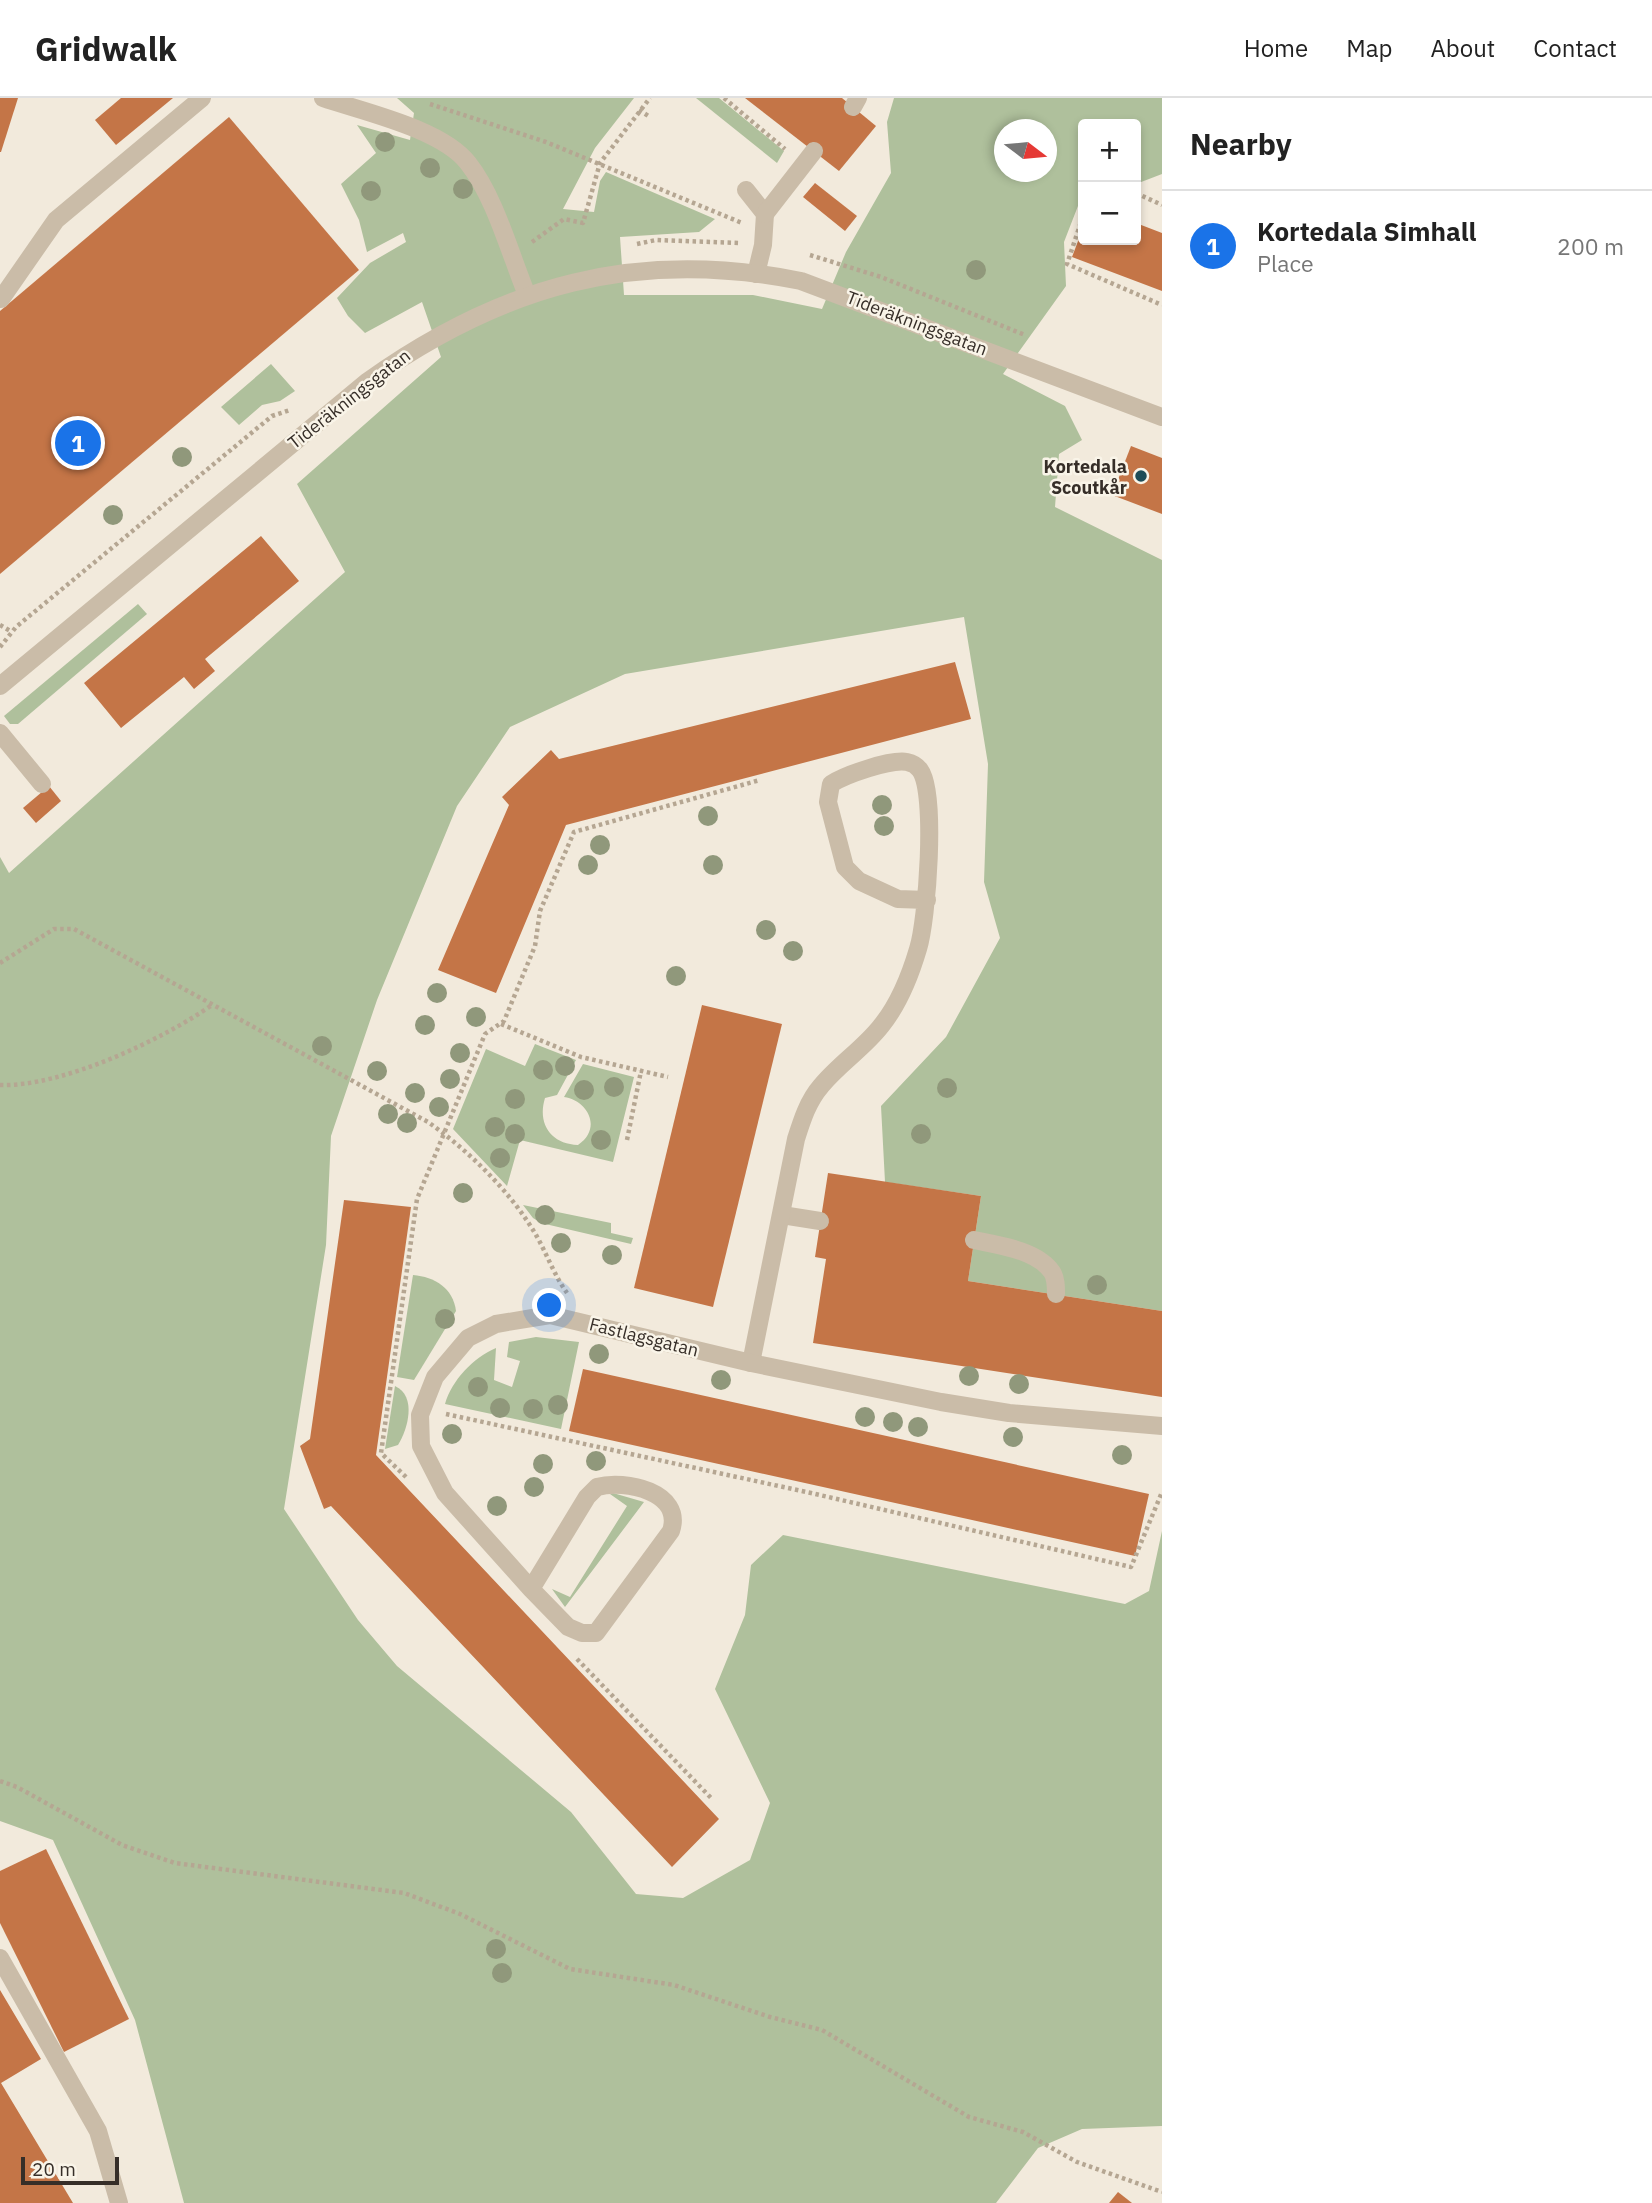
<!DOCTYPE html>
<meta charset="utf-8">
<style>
:root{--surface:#fff;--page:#f6f6f6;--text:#222;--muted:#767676;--line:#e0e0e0;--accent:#1a73e8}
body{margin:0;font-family:"IBM Plex Sans",sans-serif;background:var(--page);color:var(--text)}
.controls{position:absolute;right:21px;top:21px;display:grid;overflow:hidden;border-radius:7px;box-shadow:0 4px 10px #0003}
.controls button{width:63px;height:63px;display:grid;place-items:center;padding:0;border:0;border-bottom:2px solid var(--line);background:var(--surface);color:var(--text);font:35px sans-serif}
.compass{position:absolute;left:994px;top:21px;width:63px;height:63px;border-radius:50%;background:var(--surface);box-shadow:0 4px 10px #0003;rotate:106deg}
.scale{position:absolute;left:21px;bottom:18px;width:98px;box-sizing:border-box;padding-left:7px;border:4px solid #362e28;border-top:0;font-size:19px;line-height:24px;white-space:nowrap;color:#362e28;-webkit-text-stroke:5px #f9f4e8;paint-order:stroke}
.you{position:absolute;left:550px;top:1208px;width:24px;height:24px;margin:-18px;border:5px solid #fff;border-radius:50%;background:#1a73e8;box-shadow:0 0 0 10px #1a73e833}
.badge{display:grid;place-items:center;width:46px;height:46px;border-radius:50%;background:var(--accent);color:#fff;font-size:23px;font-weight:700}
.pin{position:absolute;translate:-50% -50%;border:4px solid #fff;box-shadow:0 2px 7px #0006}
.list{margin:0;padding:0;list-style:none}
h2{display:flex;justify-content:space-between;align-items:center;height:91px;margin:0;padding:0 28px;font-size:30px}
h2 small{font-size:23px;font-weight:400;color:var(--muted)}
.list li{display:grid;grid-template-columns:46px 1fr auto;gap:21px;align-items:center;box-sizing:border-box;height:112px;padding:0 28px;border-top:2px solid var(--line)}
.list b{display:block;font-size:26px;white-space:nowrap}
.list p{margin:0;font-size:23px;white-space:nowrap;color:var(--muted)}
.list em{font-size:23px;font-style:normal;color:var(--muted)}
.map{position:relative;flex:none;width:1162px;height:2105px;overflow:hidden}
header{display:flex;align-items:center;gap:42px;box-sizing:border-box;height:98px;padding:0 35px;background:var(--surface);border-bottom:2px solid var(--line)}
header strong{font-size:33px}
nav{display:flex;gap:38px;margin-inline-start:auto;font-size:24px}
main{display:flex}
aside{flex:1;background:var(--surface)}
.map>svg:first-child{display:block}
.green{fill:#afc09c;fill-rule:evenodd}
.building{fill:#c47547}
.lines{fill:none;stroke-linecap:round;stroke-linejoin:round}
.path{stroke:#b5a692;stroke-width:4.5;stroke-dasharray:3.5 3.5;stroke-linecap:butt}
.service{stroke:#cabca8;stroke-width:18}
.minor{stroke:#cabca8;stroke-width:18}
.tertiary{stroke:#cabca8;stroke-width:18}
.tree{fill:#90987b}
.poi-dot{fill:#1e4c57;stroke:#f9f4e8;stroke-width:2.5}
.labels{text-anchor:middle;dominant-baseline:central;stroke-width:5;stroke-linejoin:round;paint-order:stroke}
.street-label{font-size:18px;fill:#362e28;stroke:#f9f4e8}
.poi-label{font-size:18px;font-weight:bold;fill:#362e28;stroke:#f9f4e8;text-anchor:end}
</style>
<header>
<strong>Gridwalk</strong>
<nav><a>Home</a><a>Map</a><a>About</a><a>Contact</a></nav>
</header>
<main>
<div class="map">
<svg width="1162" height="2105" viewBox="0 0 1162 2105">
<rect width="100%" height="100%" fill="#f2eadc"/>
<g class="green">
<path d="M397,0H634L595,50L563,111L594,114L600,83L606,74L715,121L699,134L620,139L624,197H753L822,211L846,154L891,75L887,24L894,0H1162V76L1136,86V26H1083V95L1064,144L1066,188L1003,276L1065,308L1082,342L1059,356L1055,409L1162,462V1213L968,1183L981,1098L885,1084L881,1008L946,939L1000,840L984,784L988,666L964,519L625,576L510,629L457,708L377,902L331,1038L326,1147L284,1411L358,1522L397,1568L571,1714L636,1796L683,1800L750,1762L770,1705L715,1591L745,1517L751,1467L783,1437L1125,1506L1149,1493L1162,1433V2028L1082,2031L1038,2050L996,2105H184L135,1922L53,1742L0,1723V759L9,775L345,474L297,386L441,259L422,204L365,235L348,218L337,200L370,165L406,144L403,135L367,154L359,122L341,86L376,55L357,27L410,42L414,15ZM1004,32H1046V74H1004Z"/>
<path d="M696,0H719L784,53L777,65Z"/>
<path d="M271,266L295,293L280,303L262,307L239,327L221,309Z"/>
<path d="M138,506L147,516L18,626H10L4,618Z"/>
<path d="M535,946L576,962L557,997L545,1000C537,1026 551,1046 578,1047C602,1031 589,1003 564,999L583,966L634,979L613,1064L520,1042L507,1088L453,1031L486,951L525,968Z"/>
<path d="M523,1107L611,1125V1135L633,1140L631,1146L541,1125L533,1120Z"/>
<path d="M413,1177C435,1179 453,1190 456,1213L414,1282L397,1279Z"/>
<path d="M536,1239L579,1244L561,1331L445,1306C452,1282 473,1260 496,1250L494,1282L512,1289L520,1263L507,1259L509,1244Z"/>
<path d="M395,1288C417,1298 408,1331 398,1347L385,1351Z"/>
<path d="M613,1395L644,1404L565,1509L552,1491L570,1499L627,1408L610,1396Z"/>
</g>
<g class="building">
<path d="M0,0H18L1,54H0Z"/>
<path d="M121,0H173L116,47L95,22Z"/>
<path d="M745,0H842L876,28L839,73Z"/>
<path d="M229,19L359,172L0,476V213Z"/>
<path d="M815,85L857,118L845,133L803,99Z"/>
<path d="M1136,125L1162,135V193L1072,159L1083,130V142H1136Z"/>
<path d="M1131,348L1162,360V416L1112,397Z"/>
<path d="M261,438L299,483L205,561L215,573L194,591L184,579L121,630L84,585Z"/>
<path d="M955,564L971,621L566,727L496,895L438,872L509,707L502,699L551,652L559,661Z"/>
<path d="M49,688L61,703L36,725L23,710Z"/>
<path d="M702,907L782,926L713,1209L634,1190Z"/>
<path d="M828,1075L981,1098L968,1183L1162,1213V1299L813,1245L826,1161L815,1159Z"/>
<path d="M344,1102L411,1109L376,1357L719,1721L672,1769L331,1408L324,1411L300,1348L310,1341Z"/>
<path d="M583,1271L1149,1396L1135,1458L569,1333Z"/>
<path d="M46,1751L129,1921L64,1954L0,1825V1773Z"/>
<path d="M0,1892L41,1961L1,1985L73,2105H0Z"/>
<path d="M1118,2094L1132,2105H1109Z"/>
</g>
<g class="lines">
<g class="path">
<path d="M724,0L785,51"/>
<path d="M430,6L546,44L742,125"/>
<path d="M639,12L650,19"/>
<path d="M1136,95L1162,107"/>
<path d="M1083,118L1067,166L1162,207"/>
<path d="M532,144L564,121L583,125L600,65L650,0"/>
<path d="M637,146L656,142L740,145"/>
<path d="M810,157L881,179L1025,237"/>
<path d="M0,527L12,534"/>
<path d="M0,549L16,529L272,318L290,312"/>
<path d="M0,865L54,831H74L428,1024C469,1053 511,1094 536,1137C547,1156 554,1177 567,1195"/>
<path d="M501,926L581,959L668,979"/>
<path d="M0,987C62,989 162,942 212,907"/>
<path d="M627,1042L641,973"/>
<path d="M446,1316L811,1395L1131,1469L1162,1394"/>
<path d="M406,1379L381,1355L417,1101L485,936L504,923L535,848L540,813L574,734L760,682"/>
<path d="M577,1561L713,1702"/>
<path d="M0,1683L17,1689L122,1747L175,1765L404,1795L460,1816L570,1871L674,1887L770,1919L822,1932L969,2019L1023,2034L1077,2064L1162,2094"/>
</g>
<g class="service">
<path d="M323,0C364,14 442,31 468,65C495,99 510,156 527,197"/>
<path d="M853,9L858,0"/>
<path d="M746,92L765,116L763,147L756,176"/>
<path d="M765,116L814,53"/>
<path d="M1,201L56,122L202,0"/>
<path d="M0,635L42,686"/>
<path d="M782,1117L820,1123"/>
<path d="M974,1142C998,1147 1037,1152 1052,1174C1056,1180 1056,1189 1056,1196"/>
<path d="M751,1265L796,1041C802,1022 808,1003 821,988C839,966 864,950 881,928C899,906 910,878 918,851C927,823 937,695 920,672C917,668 912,665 907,664C890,661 845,677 831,686L828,704L845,769L859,783L898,801L927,802"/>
<path d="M0,1860L98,2033L119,2105"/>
</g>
<path class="minor" d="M531,1491L587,1399L597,1389C625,1381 684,1394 671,1433L596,1535H582L568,1529L531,1491L445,1395L421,1348L420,1317L435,1279L468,1240L496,1226L550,1217L751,1265L941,1304L1009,1315L1162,1328"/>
<path class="tertiary" d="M0,588L368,283C503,187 636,150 801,183L1162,319"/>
</g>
<g class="tree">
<circle cx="385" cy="44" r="10"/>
<circle cx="430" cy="70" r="10"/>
<circle cx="463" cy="91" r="10"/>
<circle cx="371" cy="93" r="10"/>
<circle cx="976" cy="172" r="10"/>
<circle cx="182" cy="359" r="10"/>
<circle cx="113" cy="417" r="10"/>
<circle cx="882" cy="707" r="10"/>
<circle cx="708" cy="718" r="10"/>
<circle cx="884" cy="728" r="10"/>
<circle cx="600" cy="747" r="10"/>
<circle cx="588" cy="767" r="10"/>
<circle cx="713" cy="767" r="10"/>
<circle cx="766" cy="832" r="10"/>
<circle cx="793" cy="853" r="10"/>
<circle cx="676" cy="878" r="10"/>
<circle cx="437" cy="895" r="10"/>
<circle cx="476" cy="919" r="10"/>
<circle cx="425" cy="927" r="10"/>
<circle cx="322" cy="948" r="10"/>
<circle cx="460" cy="955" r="10"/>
<circle cx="565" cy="968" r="10"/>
<circle cx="543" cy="972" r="10"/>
<circle cx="377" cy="973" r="10"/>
<circle cx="450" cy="981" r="10"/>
<circle cx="614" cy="989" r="10"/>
<circle cx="947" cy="990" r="10"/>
<circle cx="584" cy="992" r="10"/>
<circle cx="415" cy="995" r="10"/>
<circle cx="515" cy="1001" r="10"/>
<circle cx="439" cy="1009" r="10"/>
<circle cx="388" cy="1016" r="10"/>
<circle cx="407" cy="1025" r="10"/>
<circle cx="495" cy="1029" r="10"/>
<circle cx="515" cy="1036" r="10"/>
<circle cx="921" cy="1036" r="10"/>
<circle cx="601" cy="1042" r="10"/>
<circle cx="500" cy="1060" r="10"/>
<circle cx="463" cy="1095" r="10"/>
<circle cx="545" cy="1117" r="10"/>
<circle cx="561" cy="1145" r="10"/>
<circle cx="612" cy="1157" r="10"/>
<circle cx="1097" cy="1187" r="10"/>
<circle cx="445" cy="1221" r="10"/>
<circle cx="599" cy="1256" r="10"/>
<circle cx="969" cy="1278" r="10"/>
<circle cx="721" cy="1282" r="10"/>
<circle cx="1019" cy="1286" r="10"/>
<circle cx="478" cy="1289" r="10"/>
<circle cx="558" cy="1307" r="10"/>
<circle cx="500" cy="1310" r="10"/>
<circle cx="533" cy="1311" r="10"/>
<circle cx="865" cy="1319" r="10"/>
<circle cx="893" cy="1324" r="10"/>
<circle cx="918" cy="1329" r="10"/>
<circle cx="452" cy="1336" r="10"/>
<circle cx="1013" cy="1339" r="10"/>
<circle cx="1122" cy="1357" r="10"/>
<circle cx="596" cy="1363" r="10"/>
<circle cx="543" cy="1366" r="10"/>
<circle cx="534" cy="1389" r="10"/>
<circle cx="497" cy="1408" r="10"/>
<circle cx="496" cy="1851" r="10"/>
<circle cx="502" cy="1875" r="10"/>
</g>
<circle class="poi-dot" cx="1141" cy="378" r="7"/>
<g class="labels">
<g class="street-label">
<text transform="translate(917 225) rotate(21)">Tideräkningsgatan</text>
<text transform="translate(349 301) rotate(-38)">Tideräkningsgatan</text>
<text transform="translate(644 1239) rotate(14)">Fastlagsgatan</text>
</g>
<g class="poi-label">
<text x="1127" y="368">Kortedala<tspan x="1127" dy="21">Scoutkår</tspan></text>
</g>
</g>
</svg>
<div class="controls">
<button>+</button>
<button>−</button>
</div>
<svg class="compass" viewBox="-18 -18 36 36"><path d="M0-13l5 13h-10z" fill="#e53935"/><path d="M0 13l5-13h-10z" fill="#767676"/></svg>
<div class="scale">20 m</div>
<div class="you"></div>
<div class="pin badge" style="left:78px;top:345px">1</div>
</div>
<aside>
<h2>Nearby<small></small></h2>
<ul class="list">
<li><span class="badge">1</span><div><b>Kortedala Simhall</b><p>Place</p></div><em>200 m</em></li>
</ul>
</aside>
</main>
